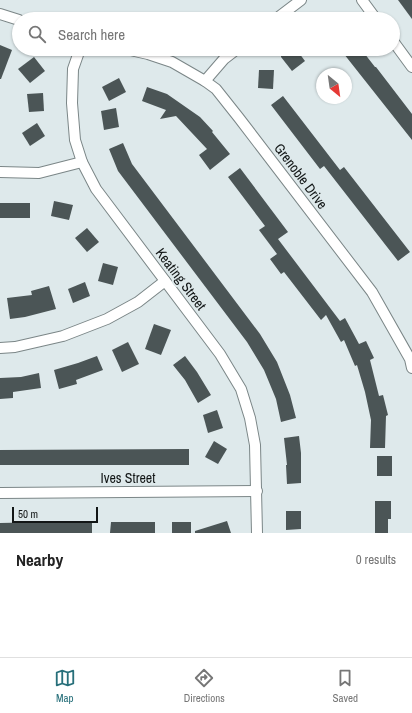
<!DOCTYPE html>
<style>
:root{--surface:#fff;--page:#f6f6f6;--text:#222;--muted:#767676;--line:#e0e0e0;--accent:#276f7a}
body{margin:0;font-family:"Archivo Narrow",sans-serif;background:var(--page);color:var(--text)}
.compass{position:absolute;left:316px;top:68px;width:36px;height:36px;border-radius:50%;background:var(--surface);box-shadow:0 1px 3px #0004;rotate:151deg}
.scale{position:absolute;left:12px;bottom:10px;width:86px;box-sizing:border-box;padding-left:4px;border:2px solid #121616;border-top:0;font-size:11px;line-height:14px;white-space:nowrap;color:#121616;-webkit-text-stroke:3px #dee9eb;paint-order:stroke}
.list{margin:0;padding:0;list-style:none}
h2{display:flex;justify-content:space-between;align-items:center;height:52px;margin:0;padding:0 16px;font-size:17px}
h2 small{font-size:13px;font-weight:400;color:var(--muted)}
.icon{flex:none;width:22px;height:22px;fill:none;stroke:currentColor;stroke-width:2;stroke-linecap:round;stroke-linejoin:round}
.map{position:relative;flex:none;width:412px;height:533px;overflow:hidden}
.search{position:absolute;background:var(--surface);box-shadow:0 1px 3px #0004;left:12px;right:12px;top:12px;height:44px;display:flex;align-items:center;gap:10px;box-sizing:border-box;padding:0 14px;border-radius:22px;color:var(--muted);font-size:15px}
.sheet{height:124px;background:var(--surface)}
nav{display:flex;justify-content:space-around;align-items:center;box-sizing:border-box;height:56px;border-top:1px solid var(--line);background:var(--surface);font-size:11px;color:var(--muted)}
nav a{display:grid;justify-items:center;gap:2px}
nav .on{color:var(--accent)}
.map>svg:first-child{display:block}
.building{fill:#4b5556}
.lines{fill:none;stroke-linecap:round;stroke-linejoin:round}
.minor-casing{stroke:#7b8687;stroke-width:12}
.minor{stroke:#fff;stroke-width:10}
.labels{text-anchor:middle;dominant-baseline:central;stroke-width:4;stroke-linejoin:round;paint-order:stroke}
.street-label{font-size:14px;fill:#121616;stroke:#dee9eb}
</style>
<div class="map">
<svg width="412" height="533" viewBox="0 0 412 533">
<rect width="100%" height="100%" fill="#dee9eb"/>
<g class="building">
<path d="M398,0H412V19Z"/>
<path d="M0,45L12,50L1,79H0Z"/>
<path d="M286,49H296L305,61L292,71L281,57V53Z"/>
<path d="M340,49H361L375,67H376L412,114V140Z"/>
<path d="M34,57L45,71L30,83L18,69Z"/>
<path d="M259,70H274L273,89L258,88Z"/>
<path d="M119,78L126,92L109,101L102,87Z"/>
<path d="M147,87L167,94L200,117L213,131L212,132L230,154L210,170L199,155L207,149L176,116L160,119L166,110L142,101Z"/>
<path d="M43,93L44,111L29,112L27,94Z"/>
<path d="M283,96L340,170L344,167L410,252L398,261L324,166L320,169L271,105Z"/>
<path d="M116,108L119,127L104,130L101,111Z"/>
<path d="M37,123L45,136L30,146L22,133Z"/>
<path d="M123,143L132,164L260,334L277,362L290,395L296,418L281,422L276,399L264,370L247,342L118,171L109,149Z"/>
<path d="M240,168L288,232L278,239L340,321L345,318L359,344L366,341L374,358L370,360L379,396L383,395L388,415L386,416L385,448H370L371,420L365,392L357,365L355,366L344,340L341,342L326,315L321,320L284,272L281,274L270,259L277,254L259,230L265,226L228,177Z"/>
<path d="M54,201L73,205L69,220L51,216Z"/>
<rect x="0" y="203" width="30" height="15"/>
<path d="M87,228L99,242L87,252L75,238Z"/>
<path d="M103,263L118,267L113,285L98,281Z"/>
<path d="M85,282L90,296L73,303L68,289Z"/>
<path d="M49,286L56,309L25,317L10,319L7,298L32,295L31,291Z"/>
<path d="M154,324L171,330L161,355L145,349Z"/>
<path d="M128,342L139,364L122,372L112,350Z"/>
<path d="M97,356L103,370L76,380L77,384L59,389L54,370L78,363Z"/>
<path d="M185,356L197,372L211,395L198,403L185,380L173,365Z"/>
<path d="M39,373L41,388L13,392V398L0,399V378L21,377Z"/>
<path d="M217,410L223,428L208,433L203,415Z"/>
<path d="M299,436L301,453V483L287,484L286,465H287L284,438Z"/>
<path d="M214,441L227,449L218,464L205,457Z"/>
<path d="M189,449V465H0V450Z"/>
<rect x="377" y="456" width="15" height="20"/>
<path d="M375,501H391V519H388V533H375Z"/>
<path d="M286,511H301V529L286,530Z"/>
<path d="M227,521L231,533H195V531Z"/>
<path d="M47,522L92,523V533H0V523Z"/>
<path d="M111,522H155V533H110Z"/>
<rect x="172" y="522" width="19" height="11"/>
</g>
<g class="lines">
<g class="minor-casing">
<g id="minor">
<path d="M362,0L376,19"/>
<path d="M0,14L19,20"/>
<path d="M276,19L301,0"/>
<path d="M393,41L412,67"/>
<path d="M80,49L73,69L72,103L75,140L82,162L96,189L220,354L241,389L250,418L255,445L257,533"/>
<path d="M126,49L148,54L172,62L205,81L216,89L239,118L372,292L410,359L412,368"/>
<path d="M205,81L224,59L237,49"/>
<path d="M0,172L39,173L82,162"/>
<path d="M0,348L15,347L63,336L107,319L138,302L165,281"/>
<path d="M0,493L257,491"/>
</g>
</g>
<use href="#minor" class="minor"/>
</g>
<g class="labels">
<g class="street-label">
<text transform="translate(301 176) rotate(53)">Grenoble Drive</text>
<text transform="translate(181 279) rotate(53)">Keating Street</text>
<text x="128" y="478">Ives Street</text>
</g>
</g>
</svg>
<svg class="compass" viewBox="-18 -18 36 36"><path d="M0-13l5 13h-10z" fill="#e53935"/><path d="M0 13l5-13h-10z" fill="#767676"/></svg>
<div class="scale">50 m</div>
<div class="search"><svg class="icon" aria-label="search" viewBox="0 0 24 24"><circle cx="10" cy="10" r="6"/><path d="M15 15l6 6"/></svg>Search here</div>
</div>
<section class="sheet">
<h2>Nearby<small>0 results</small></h2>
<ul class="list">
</ul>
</section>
<nav>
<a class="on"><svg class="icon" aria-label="map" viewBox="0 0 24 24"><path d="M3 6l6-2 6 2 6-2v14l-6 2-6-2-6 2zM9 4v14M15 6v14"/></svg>Map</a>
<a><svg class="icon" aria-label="directions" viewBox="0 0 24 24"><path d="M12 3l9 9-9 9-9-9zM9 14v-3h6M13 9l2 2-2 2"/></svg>Directions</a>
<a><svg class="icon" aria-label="saved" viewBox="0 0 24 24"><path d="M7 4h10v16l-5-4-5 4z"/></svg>Saved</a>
</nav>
